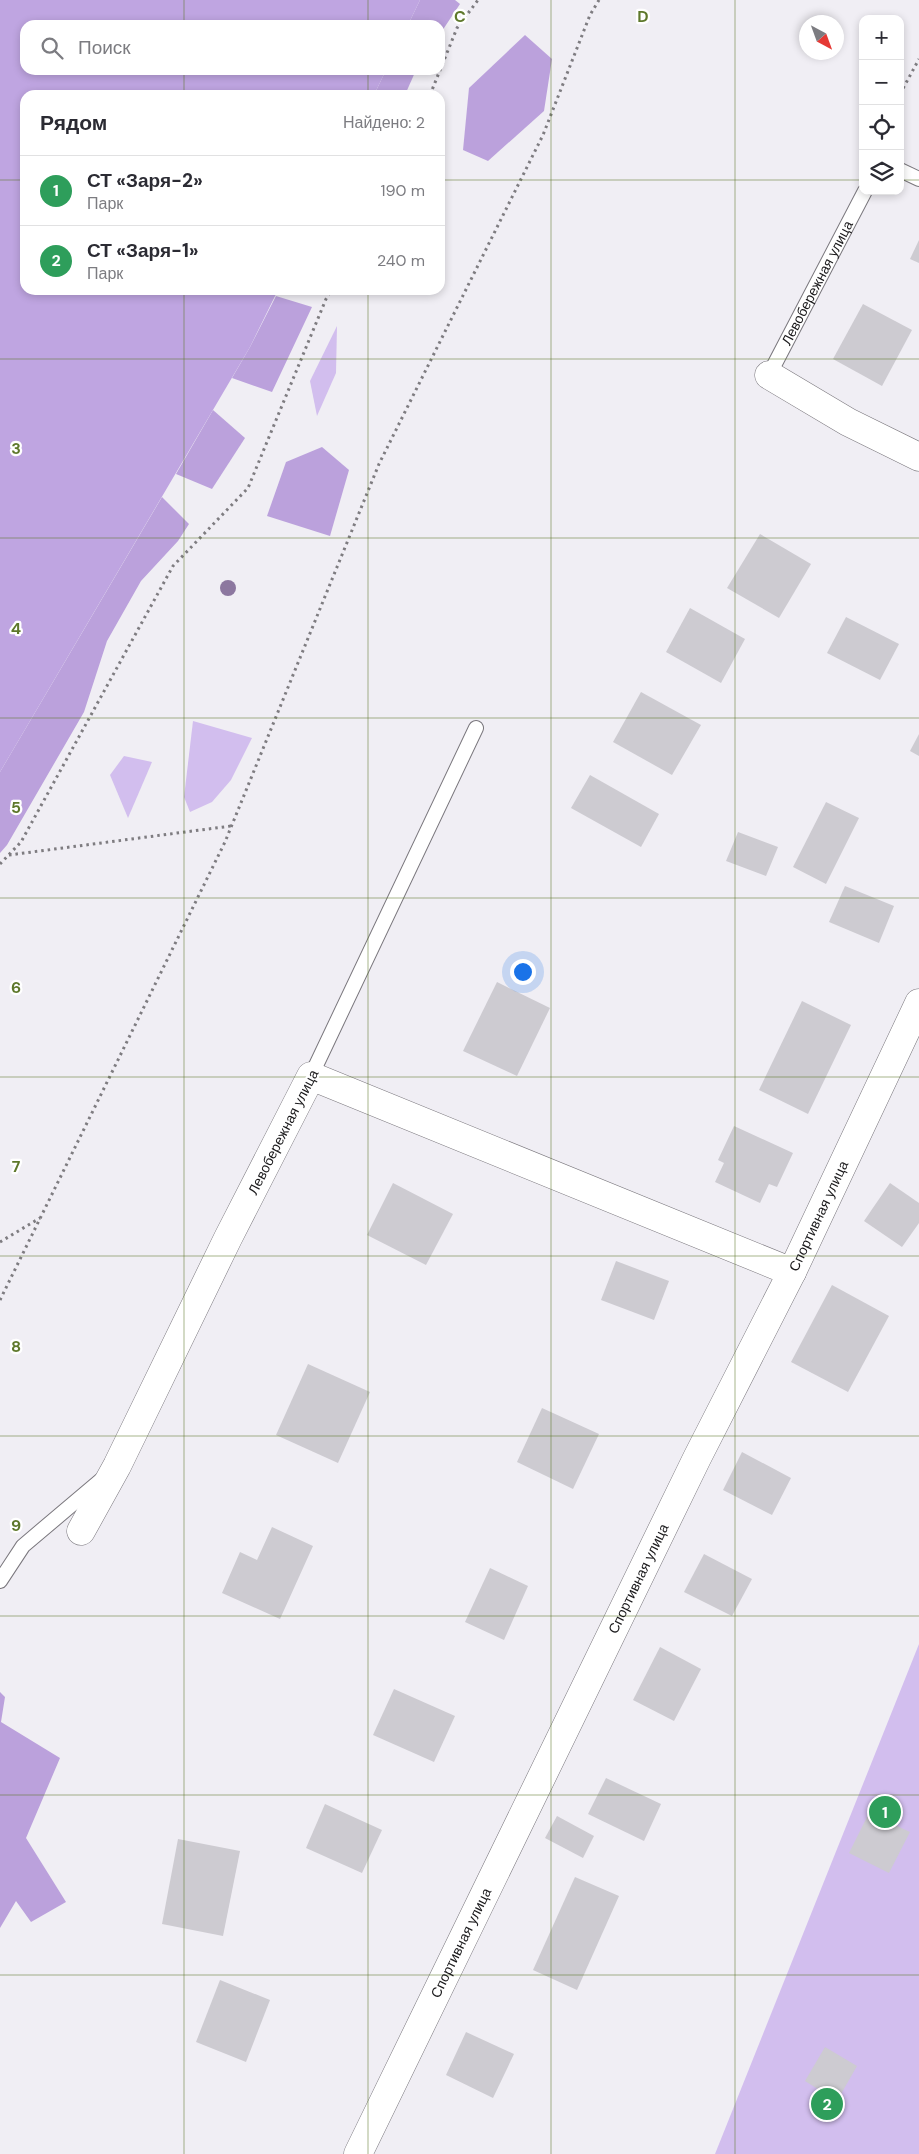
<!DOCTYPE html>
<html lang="ru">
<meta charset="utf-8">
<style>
:root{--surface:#fff;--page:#f2f2f3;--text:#2b2b33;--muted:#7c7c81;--line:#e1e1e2;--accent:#5e782b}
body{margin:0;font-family:"DM Sans",sans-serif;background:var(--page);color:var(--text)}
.controls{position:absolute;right:15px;top:15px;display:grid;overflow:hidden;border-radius:10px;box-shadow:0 2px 8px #0003}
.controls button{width:45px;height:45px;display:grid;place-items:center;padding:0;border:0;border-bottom:1px solid var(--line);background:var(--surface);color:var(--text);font:25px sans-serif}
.compass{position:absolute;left:799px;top:15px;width:45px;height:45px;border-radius:50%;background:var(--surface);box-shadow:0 2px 8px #0003;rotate:139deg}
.you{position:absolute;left:522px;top:971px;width:18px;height:18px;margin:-12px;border:4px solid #fff;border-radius:50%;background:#1a73e8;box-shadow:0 0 0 8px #1a73e833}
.badge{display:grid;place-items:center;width:32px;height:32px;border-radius:50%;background:var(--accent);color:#fff;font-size:16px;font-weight:700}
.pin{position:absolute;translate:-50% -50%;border:2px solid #fff;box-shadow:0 1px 5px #0006}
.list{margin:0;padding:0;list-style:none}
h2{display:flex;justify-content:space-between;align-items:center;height:65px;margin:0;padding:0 20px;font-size:21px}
h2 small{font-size:16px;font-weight:400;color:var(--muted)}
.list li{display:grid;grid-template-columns:32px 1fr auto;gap:15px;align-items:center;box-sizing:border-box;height:70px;padding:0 20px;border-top:1px solid var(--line)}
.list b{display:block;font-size:19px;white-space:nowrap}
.list p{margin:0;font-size:16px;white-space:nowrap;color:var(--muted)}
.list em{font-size:16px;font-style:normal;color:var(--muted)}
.icon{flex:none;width:28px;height:28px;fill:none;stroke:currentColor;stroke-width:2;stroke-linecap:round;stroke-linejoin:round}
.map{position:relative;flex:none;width:919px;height:2154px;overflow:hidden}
.search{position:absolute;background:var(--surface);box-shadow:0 2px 8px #0003;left:20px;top:20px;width:425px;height:55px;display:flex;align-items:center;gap:12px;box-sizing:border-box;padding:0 18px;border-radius:15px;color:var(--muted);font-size:19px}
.panel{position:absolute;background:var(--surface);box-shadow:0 2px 8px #0003;left:20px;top:90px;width:425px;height:205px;border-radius:15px}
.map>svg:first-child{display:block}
.green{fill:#d2beee}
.forest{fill:#bba1dc}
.water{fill:#bfa5e1}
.building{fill:#cdcbd1}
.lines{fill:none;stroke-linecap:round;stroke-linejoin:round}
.service-casing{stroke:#7a777d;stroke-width:16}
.minor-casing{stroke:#7a777d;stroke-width:29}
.tertiary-casing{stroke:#7a777d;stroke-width:29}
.path{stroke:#7e7c80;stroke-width:3;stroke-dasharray:2.5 4;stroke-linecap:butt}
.service{stroke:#fff;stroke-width:14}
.minor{stroke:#fff;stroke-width:28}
.tertiary{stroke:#fff;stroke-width:28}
.tree{fill:#8c779f}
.grid{fill:none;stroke:#5e782b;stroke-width:1;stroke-opacity:0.55}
.labels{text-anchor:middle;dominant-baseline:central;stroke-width:4.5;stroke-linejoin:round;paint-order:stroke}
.street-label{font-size:14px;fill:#19181a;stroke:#fff}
.grid-label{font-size:16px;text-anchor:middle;font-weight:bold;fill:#5e782b;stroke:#fff;stroke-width:4.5;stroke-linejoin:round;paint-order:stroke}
</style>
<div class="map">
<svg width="919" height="2154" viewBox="0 0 919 2154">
<rect width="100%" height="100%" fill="#f0eef4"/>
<g class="green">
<path d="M337,326L336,373L317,416L310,381Z"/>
<path d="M193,721L252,738L231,780L212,802L190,812L184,797Z"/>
<path d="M124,756L152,762L128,818L110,775Z"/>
<path d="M919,1644V2154H715Z"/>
</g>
<g class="forest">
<path d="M420,0H455L460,4L440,34V25H408Z"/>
<path d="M525,35L552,59L544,111L488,161L463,150L469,88Z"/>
<path d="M386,70H416L405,95H374Z"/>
<path d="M276,296L312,307L272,392L232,378L250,347Z"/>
<path d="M213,410L245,438L212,489L176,474Z"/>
<path d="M322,447L349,470L330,536L267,516L286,462Z"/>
<path d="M162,497L189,524L178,541L141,581L107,641L84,712L7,845L0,853V772Z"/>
<path d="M0,1692L5,1697L1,1722L60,1758L26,1838L66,1902L31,1922L16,1901L0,1928Z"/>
</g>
<path class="water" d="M0,0H420L408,25H25V70H386L374,95H25V290H278L250,347L0,772Z"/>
<g class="building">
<path d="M919,240V263L910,259Z"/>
<path d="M863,304L912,330L882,386L833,359Z"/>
<path d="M760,534L811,564L779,618L727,588Z"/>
<path d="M690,608L745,639L721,683L666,652Z"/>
<path d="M846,617L899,644L880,680L827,653Z"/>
<path d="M641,692L701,725L672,775L613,742Z"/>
<path d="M919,734V756L910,751Z"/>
<path d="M590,775L659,814L641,847L571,808Z"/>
<path d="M826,802L859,818L826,884L793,867Z"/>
<path d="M738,832L778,847L766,876L726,861Z"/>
<path d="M845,886L894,906L879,943L829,922Z"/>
<path d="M497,982L550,1008L517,1076L463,1051Z"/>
<path d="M802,1001L851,1025L808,1114L759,1090Z"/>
<path d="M734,1126L793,1153L777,1187L769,1184L760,1203L715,1182L724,1163L718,1160Z"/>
<path d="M393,1183L453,1214L426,1265L367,1235Z"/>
<path d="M890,1183L919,1203V1223L902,1247L864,1221Z"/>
<path d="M616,1261L669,1281L654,1320L601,1300Z"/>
<path d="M832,1285L889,1316L848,1392L791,1362Z"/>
<path d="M308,1364L370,1392L338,1463L276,1435Z"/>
<path d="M542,1408L599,1434L573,1489L517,1462Z"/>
<path d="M742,1452L791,1478L772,1515L723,1490Z"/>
<path d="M272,1527L313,1546L280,1619L222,1593L240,1552L257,1560Z"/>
<path d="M704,1554L752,1579L732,1616L684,1592Z"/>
<path d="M490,1568L528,1586L504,1640L465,1622Z"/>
<path d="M660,1647L701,1669L674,1721L633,1700Z"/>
<path d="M394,1689L455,1716L434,1762L373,1735Z"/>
<path d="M606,1778L661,1804L644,1841L588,1814Z"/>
<path d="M325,1804L382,1830L362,1873L306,1848Z"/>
<path d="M869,1813L910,1832L889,1873L849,1853Z"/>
<path d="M557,1816L594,1836L583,1858L545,1838Z"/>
<path d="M178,1839L240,1851L223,1936L162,1924Z"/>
<path d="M575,1877L619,1896L577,1990L533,1970Z"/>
<path d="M220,1980L270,2000L246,2062L196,2042Z"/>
<path d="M466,2032L514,2054L493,2098L446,2075Z"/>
<path d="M825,2047L857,2066L837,2101L805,2081Z"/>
</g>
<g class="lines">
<g class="service-casing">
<g id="service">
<path d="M900,170L919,179"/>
<path id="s1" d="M769,375L865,191"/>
<path d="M311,1076L476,728"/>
<path d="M0,1581L23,1546L101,1480"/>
</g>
</g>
<g class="minor-casing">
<g id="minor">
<path d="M769,375L848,422L919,457"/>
<path d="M81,1531L117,1466L228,1238L311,1076L792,1272"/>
</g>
</g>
<g class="tertiary-casing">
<g id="tertiary">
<path id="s2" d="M358,2154L697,1458L792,1272L919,1003"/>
</g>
</g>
<g class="path">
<path d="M900,94L919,59"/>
<path d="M430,95L457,28L478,0"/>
<path d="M9,855L231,826"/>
<path d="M0,864L21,842L173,566L248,488L326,299L331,290"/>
<path d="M0,1242L40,1218"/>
<path d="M0,1300L225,842L379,464L543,135L590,15L599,0"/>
</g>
<use href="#service" class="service"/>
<use href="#minor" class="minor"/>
<use href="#tertiary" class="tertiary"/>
</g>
<circle class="tree" cx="228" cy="588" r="8"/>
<path class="grid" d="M184,0V25M368,0V25M551,0V2154M735,0V2154M184,70V95M368,70V95M0,180H25M440,180H863M900,180H919M184,290V2154M368,290V2154M0,359H919M0,538H919M0,718H919M0,898H919M0,1077H919M0,1256H919M0,1436H919M0,1616H919M0,1795H919M0,1975H919"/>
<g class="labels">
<g class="street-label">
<text stroke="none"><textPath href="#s1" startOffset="104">Левобережная улица</textPath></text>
<text transform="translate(283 1132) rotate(-63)">Левобережная улица</text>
<text stroke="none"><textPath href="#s2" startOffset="1045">Спортивная улица</textPath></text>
<text stroke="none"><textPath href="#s2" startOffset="640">Спортивная улица</textPath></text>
<text stroke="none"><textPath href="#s2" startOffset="235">Спортивная улица</textPath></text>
</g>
</g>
<g class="grid-label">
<text x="460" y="22">C</text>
<text x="643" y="22">D</text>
<text x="16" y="454">3</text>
<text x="16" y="634">4</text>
<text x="16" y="813">5</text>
<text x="16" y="993">6</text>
<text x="16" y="1172">7</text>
<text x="16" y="1352">8</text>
<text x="16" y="1531">9</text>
</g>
</svg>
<div class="controls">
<button>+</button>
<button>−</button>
<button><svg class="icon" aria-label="locate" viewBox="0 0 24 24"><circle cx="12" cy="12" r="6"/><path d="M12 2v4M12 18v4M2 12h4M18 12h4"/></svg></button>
<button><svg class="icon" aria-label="layers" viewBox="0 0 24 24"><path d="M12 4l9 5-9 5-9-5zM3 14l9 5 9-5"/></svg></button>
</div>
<svg class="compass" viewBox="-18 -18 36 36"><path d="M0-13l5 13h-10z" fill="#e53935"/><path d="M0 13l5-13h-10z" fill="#7c7c81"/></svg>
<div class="you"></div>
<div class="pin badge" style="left:885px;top:1812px;background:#2e9e5b">1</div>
<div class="pin badge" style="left:827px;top:2104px;background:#2e9e5b">2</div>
<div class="search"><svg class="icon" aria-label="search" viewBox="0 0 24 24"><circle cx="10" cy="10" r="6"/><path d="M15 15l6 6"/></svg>Поиск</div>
<section class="panel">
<h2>Рядом<small>Найдено: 2</small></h2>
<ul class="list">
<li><span class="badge" style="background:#2e9e5b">1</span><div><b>СТ «Заря-2»</b><p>Парк</p></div><em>190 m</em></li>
<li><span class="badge" style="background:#2e9e5b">2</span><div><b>СТ «Заря-1»</b><p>Парк</p></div><em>240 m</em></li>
</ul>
</section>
</div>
